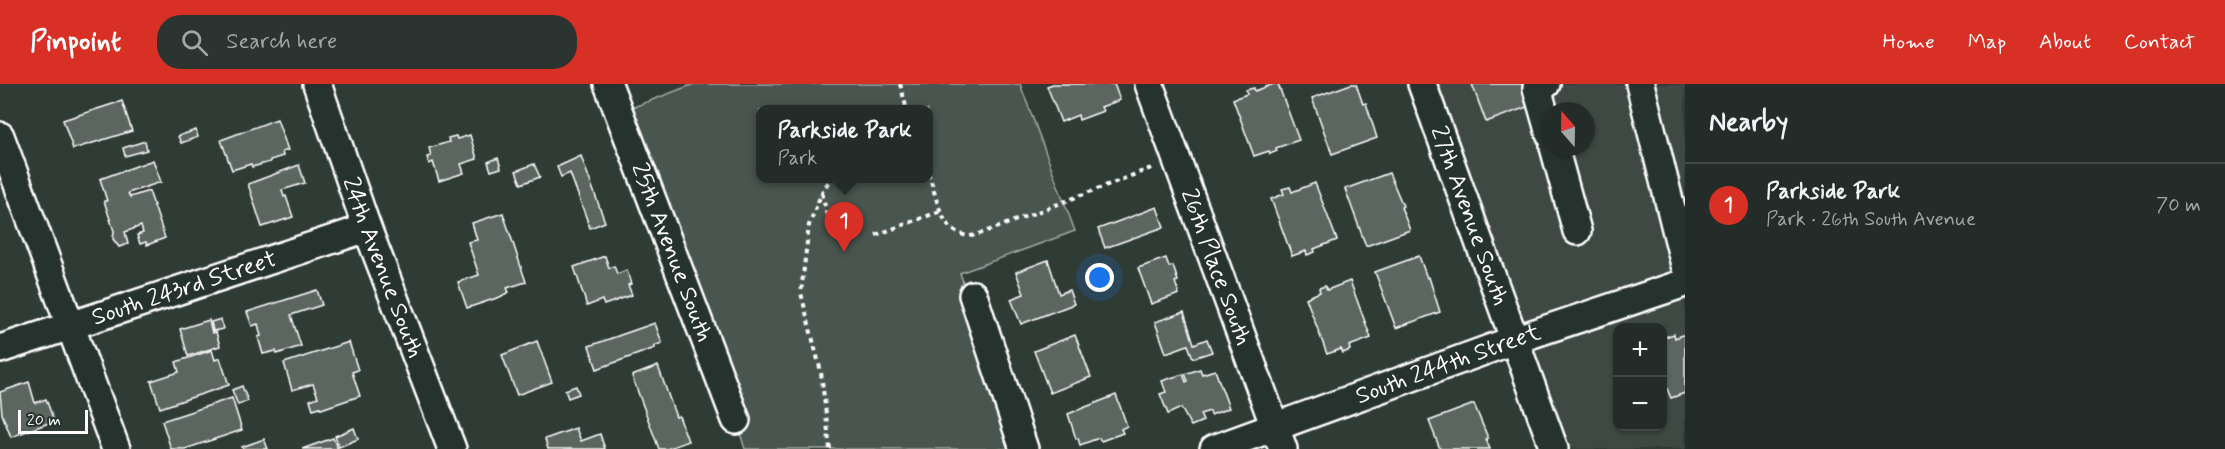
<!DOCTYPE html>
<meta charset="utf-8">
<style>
:root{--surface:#232c28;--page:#2b3430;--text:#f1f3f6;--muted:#a3a7a8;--line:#404845;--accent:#d93025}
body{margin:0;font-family:Mynerve,sans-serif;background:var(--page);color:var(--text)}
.controls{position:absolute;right:18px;bottom:18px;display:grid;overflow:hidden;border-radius:12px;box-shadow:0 2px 4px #0004}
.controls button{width:54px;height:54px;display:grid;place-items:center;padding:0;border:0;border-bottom:2px solid var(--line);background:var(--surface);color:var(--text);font:30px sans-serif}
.compass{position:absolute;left:1541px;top:18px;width:54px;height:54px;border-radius:50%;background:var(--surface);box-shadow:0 2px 4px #0004;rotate:340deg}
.scale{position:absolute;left:18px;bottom:15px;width:70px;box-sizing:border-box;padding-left:6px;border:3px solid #fff;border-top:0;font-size:16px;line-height:21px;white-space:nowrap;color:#fff;-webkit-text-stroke:4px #26332d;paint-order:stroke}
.you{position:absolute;left:1100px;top:194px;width:21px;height:21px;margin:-15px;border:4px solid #fff;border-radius:50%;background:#1a73e8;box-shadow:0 0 0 9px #1a73e833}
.badge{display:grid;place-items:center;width:39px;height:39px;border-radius:50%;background:var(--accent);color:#fff;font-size:20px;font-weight:700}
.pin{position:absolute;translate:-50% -50px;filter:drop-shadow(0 2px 3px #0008)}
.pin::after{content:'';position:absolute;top:32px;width:21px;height:18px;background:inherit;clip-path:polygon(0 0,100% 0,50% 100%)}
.popup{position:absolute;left:756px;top:21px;width:177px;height:78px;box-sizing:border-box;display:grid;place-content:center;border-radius:12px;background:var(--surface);filter:drop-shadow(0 2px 4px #0005);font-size:20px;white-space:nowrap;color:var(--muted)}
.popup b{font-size:22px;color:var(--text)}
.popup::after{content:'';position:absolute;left:50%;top:100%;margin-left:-12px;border:12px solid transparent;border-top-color:var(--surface)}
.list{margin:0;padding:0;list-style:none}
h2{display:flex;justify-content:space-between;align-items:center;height:78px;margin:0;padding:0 24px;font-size:26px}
h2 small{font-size:20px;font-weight:400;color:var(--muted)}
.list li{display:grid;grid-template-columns:39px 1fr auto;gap:18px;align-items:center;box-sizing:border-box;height:84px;padding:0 24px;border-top:2px solid var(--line)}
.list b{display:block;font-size:22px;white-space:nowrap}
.list p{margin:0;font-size:20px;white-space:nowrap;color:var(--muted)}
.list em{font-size:20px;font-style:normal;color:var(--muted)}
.icon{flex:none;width:33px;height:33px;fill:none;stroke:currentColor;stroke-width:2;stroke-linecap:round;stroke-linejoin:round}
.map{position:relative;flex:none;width:1685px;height:365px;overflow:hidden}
header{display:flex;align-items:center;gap:36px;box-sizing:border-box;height:84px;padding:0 30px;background:var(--accent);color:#fff}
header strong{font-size:28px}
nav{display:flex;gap:33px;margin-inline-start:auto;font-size:21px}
.search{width:420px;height:54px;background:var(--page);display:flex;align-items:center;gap:15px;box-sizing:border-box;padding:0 21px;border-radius:24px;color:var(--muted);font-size:22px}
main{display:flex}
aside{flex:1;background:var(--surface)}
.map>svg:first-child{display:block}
.built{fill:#3c4842;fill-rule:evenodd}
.green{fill:#4a544f;stroke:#a4aaa7;stroke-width:1.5;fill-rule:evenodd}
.building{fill:#5b6661;stroke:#fff;stroke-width:1.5}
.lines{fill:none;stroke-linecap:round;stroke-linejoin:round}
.minor-casing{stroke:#fff;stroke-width:32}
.path{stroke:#fff;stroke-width:4;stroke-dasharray:4.5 4.5;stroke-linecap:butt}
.minor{stroke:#26332d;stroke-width:27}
.labels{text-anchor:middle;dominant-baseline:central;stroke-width:5;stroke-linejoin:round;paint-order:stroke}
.street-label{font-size:24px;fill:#fff;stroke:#26332d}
</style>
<header>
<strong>Pinpoint</strong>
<div class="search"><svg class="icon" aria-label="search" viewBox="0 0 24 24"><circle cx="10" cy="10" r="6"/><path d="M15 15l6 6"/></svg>Search here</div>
<nav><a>Home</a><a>Map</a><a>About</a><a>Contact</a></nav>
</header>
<main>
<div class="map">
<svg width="1685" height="365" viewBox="0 0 1685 365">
<rect width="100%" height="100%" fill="#2f3b35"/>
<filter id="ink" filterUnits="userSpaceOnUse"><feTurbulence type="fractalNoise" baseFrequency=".0167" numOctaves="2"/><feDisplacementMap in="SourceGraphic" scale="12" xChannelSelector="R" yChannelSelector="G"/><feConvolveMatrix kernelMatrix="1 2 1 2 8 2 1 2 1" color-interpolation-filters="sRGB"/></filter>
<g filter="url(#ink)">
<path class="built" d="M1422,0H1685V365H1553ZM1550,27H1586V63H1550ZM1618,243H1662V342H1618Z"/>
<path class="green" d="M694,0H1020L1075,147L960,189L1019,365H745L736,336L618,29ZM760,26H928V94H760Z"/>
<g class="building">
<path d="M1053,0H1114L1120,16L1101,23L1103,27L1079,36L1078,31L1061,38L1047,2Z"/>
<path d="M1274,0H1278L1299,56L1276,64L1277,67L1270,70L1269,67L1254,72L1233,15L1247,10L1246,6L1254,4L1255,7Z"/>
<path d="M1351,0H1356L1363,20L1366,19L1377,54L1332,70L1312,14Z"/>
<path d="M1472,0H1527L1535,20L1486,38Z"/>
<path d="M122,17L132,47L73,65L63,36Z"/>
<path d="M277,35L288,66L282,68L283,72L270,76V78L252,83L251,80L232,86L221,56Z"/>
<path d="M196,46L198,53L181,59L178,52Z"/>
<path d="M470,51L477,75L461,80L464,89L439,97L433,78L429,80L427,73L431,72L429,64L449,58L448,54L456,52L457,55Z"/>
<path d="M145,57L147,66L125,72L123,64Z"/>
<path d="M581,72L605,138L590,144L570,89L561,93L557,83Z"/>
<path d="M498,74L501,84L491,87L488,78Z"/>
<path d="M153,76L161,98L128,109L130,113L149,107L165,154L147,161L146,158L140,160L137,151L143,149L141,142L125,148L128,160L119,163L113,155L114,147L104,117H107L100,95Z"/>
<path d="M534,80L540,93L521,100L516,87Z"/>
<path d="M299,81L305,99L282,106L284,113L286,112L293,133L262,143L248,100Z"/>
<path d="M1389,89L1403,122L1401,123L1410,146L1366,162L1345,105Z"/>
<path d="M1315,99L1337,156L1314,165L1315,168L1307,171L1306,167L1292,172L1271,115L1284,110L1282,105L1290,103L1292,108Z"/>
<path d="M1157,123L1164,143L1105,164L1098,145Z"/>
<path d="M503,129L526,198L507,204L509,208L500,213L467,224L458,198L479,191L468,158L477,156L472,139Z"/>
<path d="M605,172L609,184L614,182L617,190L627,186L631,200L628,201L632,211L604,221L602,216L587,222L574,183Z"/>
<path d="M1419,172L1427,194L1429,193L1440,228L1396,244L1375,188Z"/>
<path d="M1166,174L1169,183L1173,182L1178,197L1175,198L1179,210L1151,220L1138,184Z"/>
<path d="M1048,176L1059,210L1069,206L1074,220L1021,240L1011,215L1024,210L1016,188Z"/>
<path d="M1350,197L1371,254L1349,262L1350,266L1343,269L1341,265L1327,270L1306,214L1320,208L1319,204L1325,202L1327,206Z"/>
<path d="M317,206L322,221L291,231L301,262L277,270L276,267L263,270L258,253L261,252L258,240L252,242L247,228Z"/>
<path d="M1184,228L1194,260L1207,255L1212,268L1193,274L1188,261L1166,269L1155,238Z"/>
<path d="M221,235L223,245L213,247L211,238Z"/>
<path d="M209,236L212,249L216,248L220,262L188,272L180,245Z"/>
<path d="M655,239L662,259L654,262L655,264L597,285L589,262Z"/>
<path d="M1674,250L1675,254L1685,250V309L1671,314L1662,293V254Z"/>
<path d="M1075,251L1091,293L1050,309L1034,267Z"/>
<path d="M537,257L552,298L517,311L502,271Z"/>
<path d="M349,258L358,286L352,288L360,312L321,325L320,323L313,325L310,316L318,313L313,300L292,306L284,279Z"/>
<path d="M212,266L215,276L220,274L229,301L160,324L151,297L179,288L176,278Z"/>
<path d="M658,282L676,333L679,332L688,357L667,365H659L632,292Z"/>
<path d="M1200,285L1202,290L1215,286L1229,324L1211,331L1210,327L1200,330L1203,337L1191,342L1181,324L1168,330L1160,310L1166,308L1162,297L1183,290L1186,298L1188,297L1185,290Z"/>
<path d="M29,298L35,319L46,315L54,337L11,353L2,330L0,308Z"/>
<path d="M242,302L248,317L238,321L232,306Z"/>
<path d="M576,302L579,310L568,314L565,306Z"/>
<path d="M1116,311L1127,342L1121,345L1123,349L1101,357L1099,354L1080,361L1078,354L1076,355L1068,330Z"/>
<path d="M232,314L242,346L185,365H171L162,337Z"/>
<path d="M1474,320L1488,354L1486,355L1490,365H1440L1429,337Z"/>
<path d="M354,344L358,355L339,363L335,352Z"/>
<path d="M576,344L581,357L600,350L605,365H548L545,355Z"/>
<path d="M333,354L338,365H302Z"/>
<path d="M264,355L268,365H243L242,363Z"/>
</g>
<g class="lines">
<g class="minor-casing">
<g id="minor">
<path id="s1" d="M317,0L367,144L452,365"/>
<path id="s2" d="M608,0L736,336"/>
<path id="s3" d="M1149,0L1283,365"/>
<path id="s4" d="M1422,0L1554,365"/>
<path d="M1546,0L1537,4L1550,50"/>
<path d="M1640,0L1685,181"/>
<path d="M0,52L116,365"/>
<path d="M1554,63L1577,147"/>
<path d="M973,211L1024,365"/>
<path id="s5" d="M0,265L367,144"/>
<path id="s6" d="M1214,365L1514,256L1685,199"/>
</g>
</g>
<g class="path">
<path d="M900,0L907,26"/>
<path d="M928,89C937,110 939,149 969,152C977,152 988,146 996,144L1154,83"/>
<path d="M822,109L830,145"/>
<path d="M876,151L941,127"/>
<path d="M830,365L821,288L801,209L809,141L822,108L831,94"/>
</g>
<use href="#minor" class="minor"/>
</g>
</g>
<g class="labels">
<g class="street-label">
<text stroke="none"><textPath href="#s4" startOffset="140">27th Avenue South</textPath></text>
<text stroke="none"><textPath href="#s2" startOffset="180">25th Avenue South</textPath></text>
<text stroke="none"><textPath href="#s1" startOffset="195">24th Avenue South</textPath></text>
<text stroke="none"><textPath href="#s3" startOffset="195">26th Place South</textPath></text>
<text stroke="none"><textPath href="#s5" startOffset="194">South 243rd Street</textPath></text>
<text stroke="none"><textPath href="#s6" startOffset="249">South 244th Street</textPath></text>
</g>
</g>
</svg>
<div class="controls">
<button>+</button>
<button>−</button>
</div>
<svg class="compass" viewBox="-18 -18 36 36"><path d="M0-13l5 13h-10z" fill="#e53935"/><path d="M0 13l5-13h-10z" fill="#a3a7a8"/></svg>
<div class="scale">20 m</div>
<div class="you"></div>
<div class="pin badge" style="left:844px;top:168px">1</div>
<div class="popup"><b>Parkside Park</b>Park</div>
</div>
<aside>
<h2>Nearby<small></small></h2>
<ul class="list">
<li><span class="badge">1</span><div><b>Parkside Park</b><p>Park · 26th South Avenue</p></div><em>70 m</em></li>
</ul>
</aside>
</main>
